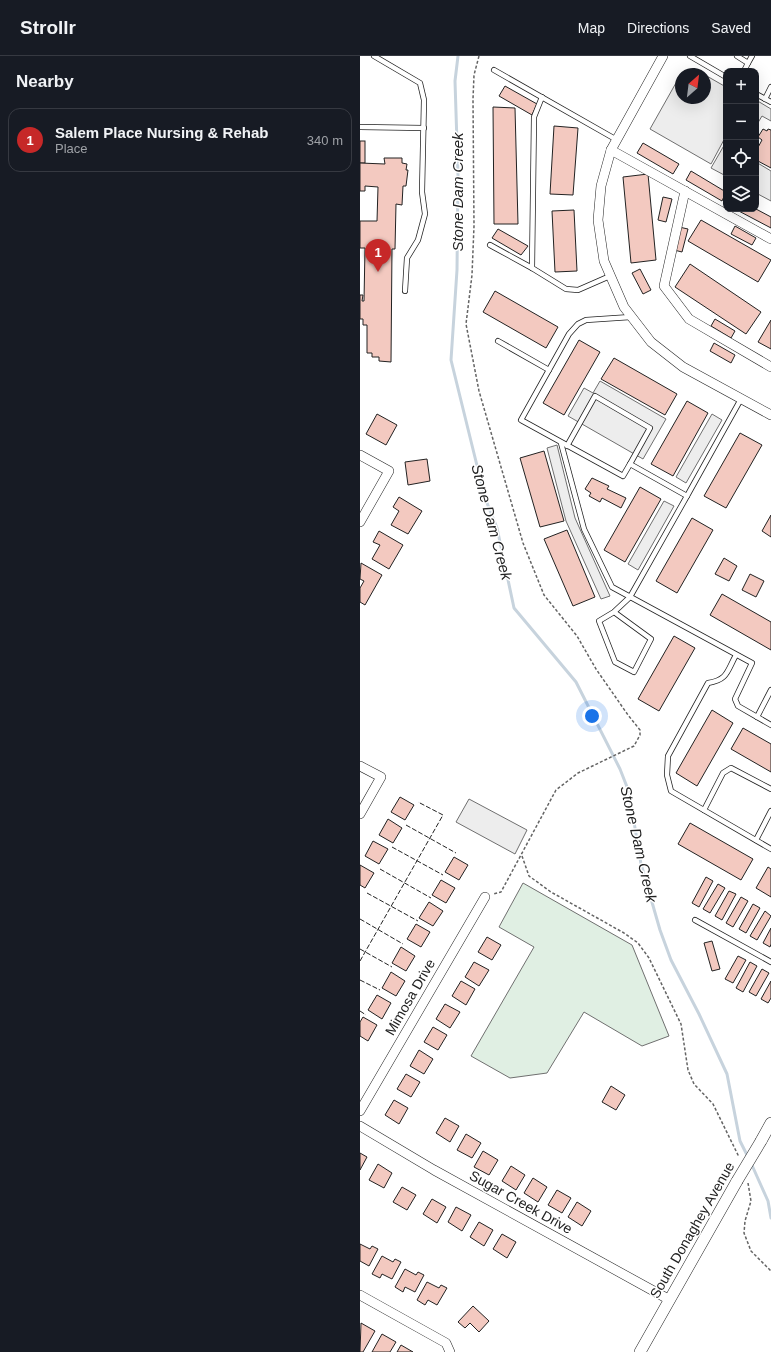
<!DOCTYPE html>
<meta charset="utf-8">
<style>
:root{--surface:#171b24;--page:#242831;--text:#f1f3f6;--muted:#9ea1a6;--line:#363941;--accent:#c62828}
body{margin:0;font-family:Arial,sans-serif;background:var(--page);color:var(--text)}
.controls{position:absolute;right:12px;top:12px;display:grid;overflow:hidden;border-radius:8px;box-shadow:0 4px 16px #0002}
.controls button{width:36px;height:36px;display:grid;place-items:center;padding:0;border:0;border-bottom:1px solid var(--line);background:var(--surface);color:var(--text);font:20px sans-serif}
.compass{position:absolute;left:315px;top:12px;width:36px;height:36px;border-radius:50%;background:var(--surface);box-shadow:0 4px 16px #0002;rotate:28deg}
.you{position:absolute;left:232px;top:660px;width:14px;height:14px;margin:-10px;border:3px solid #fff;border-radius:50%;background:#1a73e8;box-shadow:0 0 0 6px #1a73e833}
.badge{display:grid;place-items:center;width:26px;height:26px;border-radius:50%;background:var(--accent);color:#fff;font-size:13px;font-weight:700}
.pin{position:absolute;translate:-50% -33px;filter:drop-shadow(0 1px 2px #0008)}
.pin::after{content:'';position:absolute;top:21px;width:14px;height:12px;background:inherit;clip-path:polygon(0 0,100% 0,50% 100%)}
.list{margin:0;padding:0;list-style:none}
h2{display:flex;justify-content:space-between;align-items:center;height:52px;margin:0;padding:0 16px;font-size:17px}
h2 small{font-size:13px;font-weight:400;color:var(--muted)}
.list li{display:grid;grid-template-columns:26px 1fr auto;gap:12px;align-items:center;box-sizing:border-box;height:64px;margin:0 8px 8px;padding:0 8px;border:1px solid var(--line);border-radius:12px}
.list b{display:block;font-size:15px;white-space:nowrap}
.list p{margin:0;font-size:13px;white-space:nowrap;color:var(--muted)}
.list em{font-size:13px;font-style:normal;color:var(--muted)}
.icon{flex:none;width:22px;height:22px;fill:none;stroke:currentColor;stroke-width:2;stroke-linecap:round;stroke-linejoin:round}
.map{position:relative;flex:none;width:411px;height:1296px;overflow:hidden}
header{display:flex;align-items:center;gap:24px;box-sizing:border-box;height:56px;padding:0 20px;background:var(--surface);border-bottom:1px solid var(--line)}
header strong{font-size:19px}
nav{display:flex;gap:22px;margin-inline-start:auto;font-size:14px}
main{display:flex}
aside{flex:1;background:var(--surface)}
.map>svg:first-child{display:block}
.green{fill:#e0efe3;stroke:#6f6f6f}
.parking{fill:#ededed;stroke:#6f6f6f}
.lines{fill:none;stroke-linecap:round;stroke-linejoin:round}
.stream{stroke:#c7d3dd;stroke-width:3}
.building{fill:#f3c9c0;stroke:#222}
.service-casing{stroke:#222;stroke-width:6}
.minor-casing{stroke:#222;stroke-width:10}
.tertiary-casing{stroke:#222;stroke-width:12}
.path{stroke:#646464;stroke-width:1.5;stroke-dasharray:3 2;stroke-linecap:butt}
.service{stroke:#fff;stroke-width:4.5}
.minor{stroke:#fff;stroke-width:9}
.tertiary{stroke:#fff;stroke-width:11}
.tertiary-bridge-casing{stroke:#222;stroke-width:12;stroke-linecap:butt}
.tertiary-bridge{stroke:#fff;stroke-width:11}
.fence{stroke:#222;stroke-width:1;stroke-dasharray:5 2;stroke-linecap:butt}
.labels{text-anchor:middle;dominant-baseline:central;stroke-width:3;stroke-linejoin:round;paint-order:stroke}
.street-label{font-size:14px;fill:#222;stroke:#fff}
.water-label{font-size:15px;font-style:italic;fill:#222;stroke:#fff}
</style>
<header>
<strong>Strollr</strong>
<nav><a>Map</a><a>Directions</a><a>Saved</a></nav>
</header>
<main>
<aside>
<h2>Nearby<small></small></h2>
<ul class="list">
<li><span class="badge">1</span><div><b>Salem Place Nursing &amp; Rehab</b><p>Place</p></div><em>340 m</em></li>
</ul>
</aside>
<div class="map">
<svg width="411" height="1296" viewBox="0 0 411 1296">
<rect width="100%" height="100%" fill="#fff"/>
<path class="green" d="M163,827L272,889L309,980L282,990L224,956L187,1017L150,1022L111,1000L174,891L139,871Z"/>
<g class="parking">
<path d="M321,18V42H345V19L366,31V80L351,108L290,73Z"/>
<path d="M396,44L411,53V65L402,60L396,70Z"/>
<path d="M366,86V120L351,112Z"/>
<path d="M396,106L411,115V145L396,137Z"/>
<path d="M240,325L306,363L283,403L208,360L224,332L233,337Z"/>
<path d="M352,358L362,364L326,427L316,421Z"/>
<path d="M197,389L215,462L250,540L241,543L206,465L187,392Z"/>
<path d="M304,445L314,450L278,514L268,508Z"/>
<path d="M109,743L167,774L155,798L96,766Z"/>
</g>
<g class="lines">
<g class="stream">
<path d="M98,0L95,25L98,119L97,214L91,304L125,442L137,472L154,552L216,626L260,713L269,736L281,808L300,874L311,904L339,958L367,1018L380,1085L388,1101"/>
<path d="M391,1107L408,1145L411,1162"/>
</g>
</g>
<g class="building">
<path d="M145,30L177,48L172,59L139,40Z"/>
<path d="M133,51L155,52L158,168H134Z"/>
<path d="M194,70L218,72L213,139L190,138Z"/>
<path d="M403,73L407,75L408,73L411,74V112L396,104V95L402,84L398,81Z"/>
<rect x="0" y="85" width="5" height="22"/>
<path d="M283,87L319,108L313,118L277,97Z"/>
<path d="M24,102H42V107L47,108L46,114H48L46,130H43L42,149L36,148L35,193H32L31,306L19,305V301H12V297H7V269H3V263H0V239H3L2,245H4L5,192H0V165H17L18,131L5,130V135H0V107L25,108Z"/>
<path d="M331,115L366,136L362,145L326,124Z"/>
<path d="M288,118L296,204L271,207L263,121Z"/>
<path d="M303,141L312,143L306,166L298,164Z"/>
<path d="M375,153H396L411,161V172Z"/>
<path d="M214,154L217,215L195,216L192,155Z"/>
<path d="M341,164L411,204L398,226L328,185Z"/>
<path d="M375,170L396,182L392,189L371,178Z"/>
<path d="M319,171L328,173L322,196L314,194Z"/>
<path d="M138,173L168,190L161,199L132,182Z"/>
<path d="M330,208L401,256L386,278L315,231Z"/>
<path d="M280,213L291,234L283,238L272,217Z"/>
<path d="M135,235L198,271L186,292L123,256Z"/>
<path d="M355,263L375,275L371,282L351,270Z"/>
<path d="M411,264V293L398,286Z"/>
<path d="M219,284L240,296L204,359L183,347Z"/>
<path d="M354,287L375,299L371,307L350,295Z"/>
<path d="M254,302L317,338L305,359L241,323Z"/>
<path d="M327,345L348,357L313,420L291,408Z"/>
<path d="M17,358L37,369L26,389L6,378Z"/>
<path d="M380,377L402,389L366,452L344,440Z"/>
<path d="M184,395L204,465L180,471L160,402Z"/>
<path d="M67,403L70,425L48,429L45,406Z"/>
<path d="M232,422L249,430L247,433L266,442L261,452L242,442L240,446L229,440L231,437L225,433Z"/>
<path d="M280,431L301,443L265,506L244,494Z"/>
<path d="M39,441L62,455L48,478L31,469L39,455L33,451Z"/>
<path d="M411,459V481L402,475Z"/>
<path d="M332,462L353,474L317,537L296,525Z"/>
<path d="M207,474L235,541L213,550L184,483Z"/>
<path d="M19,475L43,489L29,513L12,503L20,489L13,486Z"/>
<path d="M364,502L377,510L369,525L355,518Z"/>
<path d="M1,507L22,519L5,549L0,546V532L4,525L0,523Z"/>
<path d="M390,518L404,525L396,541L382,534Z"/>
<path d="M362,538L411,566V594L350,559Z"/>
<path d="M314,580L335,592L299,655L278,643Z"/>
<path d="M352,654L373,667L337,730L316,717Z"/>
<path d="M383,672L411,688V716L371,693Z"/>
<path d="M40,741L54,749L45,764L31,756Z"/>
<path d="M28,763L42,772L33,787L19,779Z"/>
<path d="M330,767L393,803L381,824L318,788Z"/>
<path d="M13,785L28,793L19,808L5,800Z"/>
<path d="M94,801L108,809L99,824L85,816Z"/>
<path d="M0,809L14,817L5,832L0,829Z"/>
<path d="M408,811L411,813V841L396,832Z"/>
<path d="M346,821L353,825L339,851L332,847Z"/>
<path d="M81,824L95,832L86,847L72,839Z"/>
<path d="M358,828L365,832L350,857L343,853Z"/>
<path d="M369,835L376,838L362,864L355,860Z"/>
<path d="M381,841L388,845L373,871L366,867Z"/>
<path d="M69,846L83,855L73,870L59,862Z"/>
<path d="M393,848L400,852L386,877L379,873Z"/>
<path d="M405,855L411,860L397,884L390,880Z"/>
<path d="M56,868L70,876L61,891L47,883Z"/>
<path d="M411,872V888L410,891L403,887Z"/>
<path d="M127,881L141,889L132,904L118,896Z"/>
<path d="M352,885L360,913L352,915L344,887Z"/>
<path d="M41,891L55,900L46,915L32,907Z"/>
<path d="M378,900L386,904L373,927L365,923Z"/>
<path d="M114,906L129,914L119,930L105,921Z"/>
<path d="M390,906L397,910L383,936L376,932Z"/>
<path d="M402,913L409,917L396,940L389,936Z"/>
<path d="M31,916L45,925L36,940L22,932Z"/>
<path d="M101,925L115,933L106,949L92,940Z"/>
<path d="M411,925V942L408,947L401,943Z"/>
<path d="M17,939L31,947L22,963L8,954Z"/>
<path d="M85,948L100,956L90,972L76,963Z"/>
<path d="M3,961L17,969L8,985L0,980V966Z"/>
<path d="M73,971L87,979L78,994L64,986Z"/>
<path d="M59,994L73,1003L64,1018L50,1010Z"/>
<path d="M46,1018L60,1026L51,1041L37,1033Z"/>
<path d="M251,1030L265,1039L256,1054L242,1046Z"/>
<path d="M34,1044L48,1052L39,1068L25,1059Z"/>
<path d="M85,1062L99,1070L90,1086L76,1077Z"/>
<path d="M106,1078L121,1087L112,1102L97,1094Z"/>
<path d="M123,1095L138,1104L129,1119L114,1111Z"/>
<path d="M0,1097L7,1101L0,1114Z"/>
<path d="M18,1108L32,1117L24,1132L9,1124Z"/>
<path d="M151,1110L165,1119L156,1134L142,1125Z"/>
<path d="M173,1122L187,1131L178,1146L164,1137Z"/>
<path d="M42,1131L56,1139L47,1154L33,1146Z"/>
<path d="M197,1134L211,1142L202,1157L188,1149Z"/>
<path d="M72,1143L86,1151L77,1167L63,1158Z"/>
<path d="M217,1146L231,1155L222,1170L208,1161Z"/>
<path d="M96,1151L111,1159L102,1175L88,1166Z"/>
<path d="M119,1166L133,1174L124,1190L110,1181Z"/>
<path d="M142,1178L156,1186L147,1202L133,1193Z"/>
<path d="M0,1188L10,1193L12,1190L18,1193L9,1210L0,1205Z"/>
<path d="M22,1200L33,1206L35,1203L41,1206L32,1223L22,1218L20,1222L12,1218Z"/>
<path d="M45,1213L56,1219L58,1216L64,1219L55,1236L45,1231L43,1236L35,1231Z"/>
<path d="M67,1226L79,1232L81,1229L87,1232L77,1249L68,1244L65,1249L57,1244Z"/>
<path d="M113,1250L129,1265L119,1276L110,1267L105,1272L98,1266Z"/>
<path d="M1,1267L15,1275L3,1296H0Z"/>
<path d="M22,1278L36,1286L30,1296H12Z"/>
<path d="M41,1289L53,1296H37Z"/>
</g>
<g class="lines">
<g class="service-casing">
<g id="service">
<path d="M14,0L60,27L64,44L62,136L65,158L58,184L47,202L45,235"/>
<path d="M330,0L366,21"/>
<path d="M377,0L388,7L384,15"/>
<path d="M388,7L392,0"/>
<path d="M134,14L257,84"/>
<path d="M396,38L411,46"/>
<path d="M182,41L174,61L172,212L206,233L218,234L250,220"/>
<path d="M405,43L411,31"/>
<path d="M0,71L64,72"/>
<path d="M130,189L172,212"/>
<path d="M271,261L226,264L218,268L209,278L161,364L263,420L270,408L327,440L381,343"/>
<path d="M138,285L189,314"/>
<path d="M201,387L224,473L252,531L392,607L375,643L378,650L411,669"/>
<path d="M207,390L235,340L290,372L270,408"/>
<path d="M254,556L291,583L274,616L255,606L239,565L254,556L270,541L327,440"/>
<path d="M376,599C367,615 368,624 348,627L308,700L307,719L311,735L411,793"/>
<path d="M397,661L411,634"/>
<path d="M344,754L363,717L371,712L411,733"/>
<path d="M396,784L411,755"/>
<path d="M335,864L411,906"/>
</g>
</g>
<g class="minor-casing">
<g id="minor">
<path d="M303,0L251,94L241,130L238,164L244,205L264,251L291,286L323,311L411,359"/>
<path d="M251,94L411,183"/>
<path d="M325,135L304,230L329,263L411,311"/>
<path d="M0,399L29,415L0,466"/>
<path d="M0,710L21,721L0,758"/>
<path d="M0,1055L125,841"/>
<path d="M0,1070L74,1114L310,1244"/>
<path d="M0,1239L86,1287L90,1296"/>
</g>
</g>
<g class="tertiary-casing">
<g id="tertiary">
<path d="M401,1085L411,1067"/>
<path d="M280,1296L377,1125"/>
</g>
</g>
<g class="path">
<path d="M119,0L114,19L113,43L114,170L112,219L106,268L119,335L163,487L184,539L217,580L236,613L268,659L280,674V679L274,690L218,717L196,734L141,836L133,838"/>
<path d="M162,800L169,820L191,836L264,877L278,887L289,902L321,968L328,1014L334,1028L353,1048L379,1101"/>
<path d="M388,1127L391,1145L385,1165L384,1177L391,1195L411,1215"/>
</g>
<use href="#service" class="service"/>
<use href="#minor" class="minor"/>
<use href="#tertiary" class="tertiary"/>
<g class="tertiary-bridge-casing">
<path id="tertiary-bridge" d="M377,1125L401,1085"/>
</g>
<use href="#tertiary-bridge" class="tertiary-bridge"/>
<g class="fence">
<path d="M46,769L96,797"/>
<path d="M32,791L83,819"/>
<path d="M20,813L71,842"/>
<path d="M7,837L58,865"/>
<path d="M0,863L43,888"/>
<path d="M0,893L32,911"/>
<path d="M0,905L83,759L58,746"/>
<path d="M0,924L20,934"/>
<path d="M0,955L6,959"/>
</g>
</g>
<g class="labels">
<g class="street-label">
<text transform="translate(50 941) rotate(-60)">Mimosa Drive</text>
<text transform="translate(161 1146) rotate(29)">Sugar Creek Drive</text>
<text transform="translate(332 1174) rotate(-60)">South Donaghey Avenue</text>
</g>
<g class="water-label">
<text transform="translate(97 136) rotate(-90)">Stone Dam Creek</text>
<text transform="translate(132 466) rotate(75)">Stone Dam Creek</text>
<text transform="translate(279 788) rotate(77)">Stone Dam Creek</text>
</g>
</g>
</svg>
<div class="controls">
<button>+</button>
<button>−</button>
<button><svg class="icon" aria-label="locate" viewBox="0 0 24 24"><circle cx="12" cy="12" r="6"/><path d="M12 2v4M12 18v4M2 12h4M18 12h4"/></svg></button>
<button><svg class="icon" aria-label="layers" viewBox="0 0 24 24"><path d="M12 4l9 5-9 5-9-5zM3 14l9 5 9-5"/></svg></button>
</div>
<svg class="compass" viewBox="-18 -18 36 36"><path d="M0-13l5 13h-10z" fill="#e53935"/><path d="M0 13l5-13h-10z" fill="#9ea1a6"/></svg>
<div class="you"></div>
<div class="pin badge" style="left:18px;top:216px">1</div>
</div>
</main>
